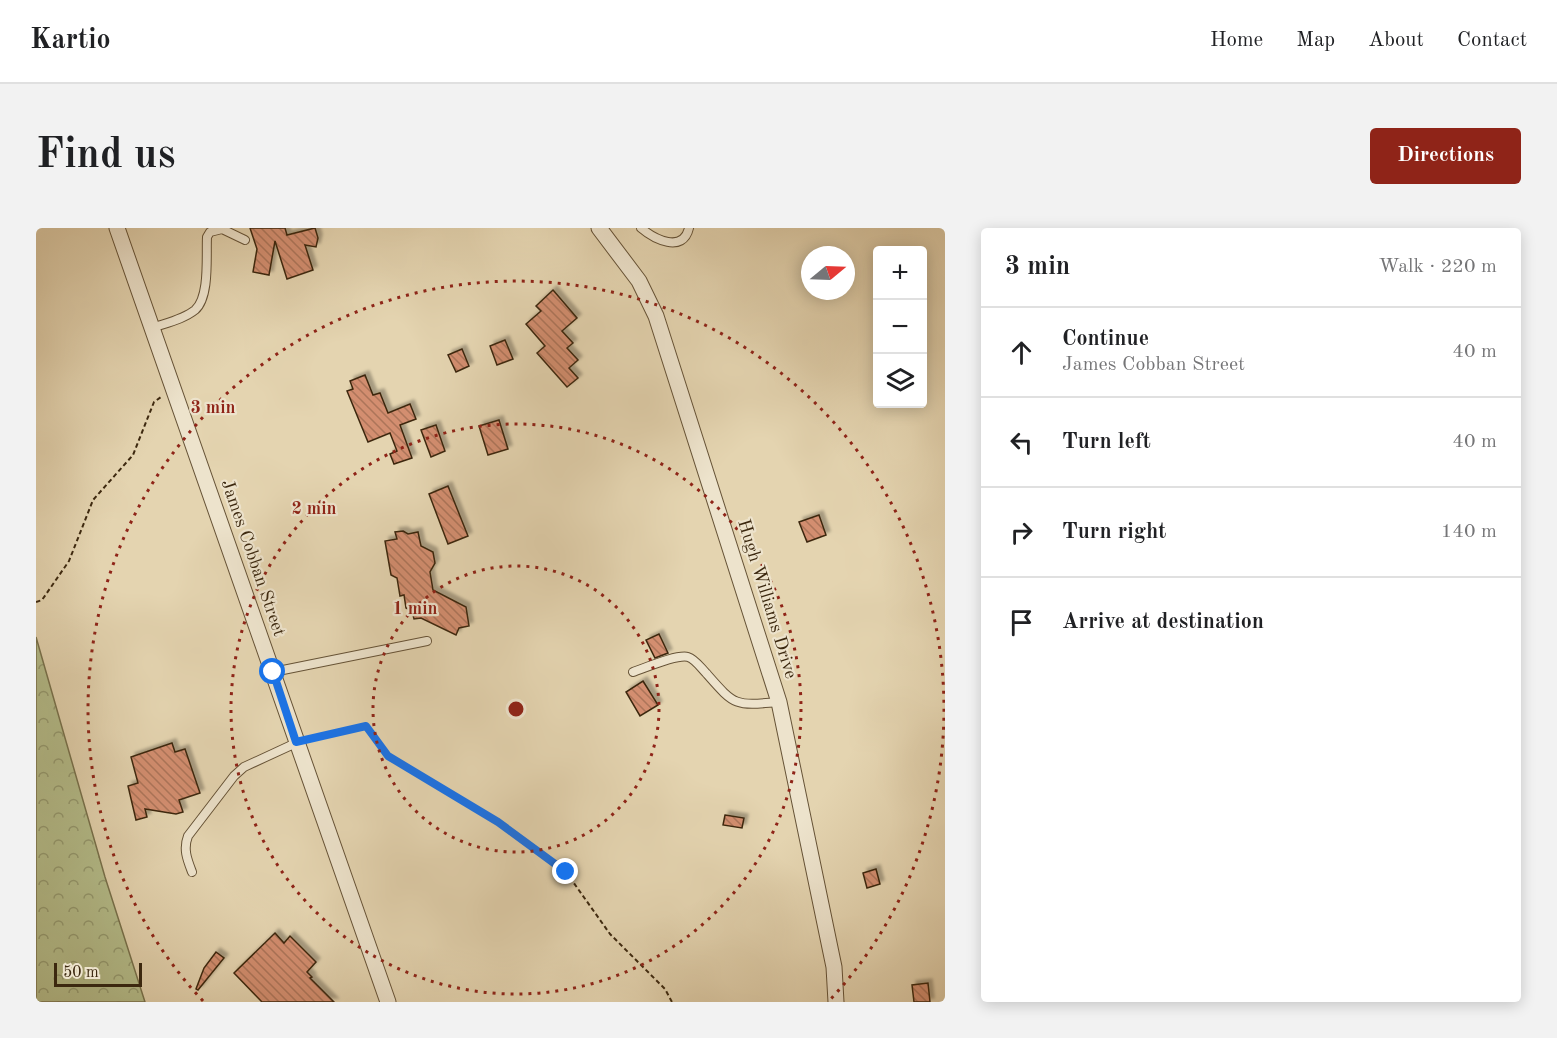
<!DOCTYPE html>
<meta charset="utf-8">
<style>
:root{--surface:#fff;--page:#f2f2f2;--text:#202124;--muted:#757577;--line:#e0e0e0;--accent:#8f2418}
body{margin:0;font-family:"Old Standard TT",serif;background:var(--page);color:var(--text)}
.controls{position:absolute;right:18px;top:18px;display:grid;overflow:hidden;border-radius:6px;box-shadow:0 3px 15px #0003}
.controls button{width:54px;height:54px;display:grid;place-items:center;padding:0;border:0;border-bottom:2px solid var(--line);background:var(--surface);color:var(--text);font:30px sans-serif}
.compass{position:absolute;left:765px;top:18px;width:54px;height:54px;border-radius:50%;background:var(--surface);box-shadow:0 3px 15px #0003;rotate:71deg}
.scale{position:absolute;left:18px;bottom:15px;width:88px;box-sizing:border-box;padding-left:6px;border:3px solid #3c280f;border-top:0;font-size:16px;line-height:21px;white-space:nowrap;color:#3c280f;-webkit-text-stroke:4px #ede3cc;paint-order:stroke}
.stop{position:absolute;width:18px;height:18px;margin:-14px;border:4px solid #1a73e8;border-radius:50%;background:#fff}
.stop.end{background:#1a73e8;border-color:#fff;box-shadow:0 2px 6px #0008}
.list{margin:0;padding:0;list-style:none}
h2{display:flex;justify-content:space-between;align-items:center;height:78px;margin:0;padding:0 24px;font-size:26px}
h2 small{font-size:20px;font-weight:400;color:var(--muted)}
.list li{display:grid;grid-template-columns:39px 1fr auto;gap:18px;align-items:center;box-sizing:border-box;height:90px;padding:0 24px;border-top:2px solid var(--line)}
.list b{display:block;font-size:22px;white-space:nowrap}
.list p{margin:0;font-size:20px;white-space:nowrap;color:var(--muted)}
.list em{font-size:20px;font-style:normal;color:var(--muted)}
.icon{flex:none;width:33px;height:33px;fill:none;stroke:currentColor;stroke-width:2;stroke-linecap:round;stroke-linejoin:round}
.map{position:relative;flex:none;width:909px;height:774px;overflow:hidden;border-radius:6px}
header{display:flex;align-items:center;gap:36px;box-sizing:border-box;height:84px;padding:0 30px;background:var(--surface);border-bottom:2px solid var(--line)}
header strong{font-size:28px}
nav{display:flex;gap:33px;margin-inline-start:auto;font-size:21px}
.intro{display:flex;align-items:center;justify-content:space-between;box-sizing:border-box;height:144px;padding:0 36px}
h1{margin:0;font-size:42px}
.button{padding:15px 27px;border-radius:6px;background:var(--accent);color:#fff;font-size:21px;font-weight:700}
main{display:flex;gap:36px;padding:0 36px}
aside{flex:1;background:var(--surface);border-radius:6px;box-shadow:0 3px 15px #0003}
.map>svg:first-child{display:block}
.forest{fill:url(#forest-crowns);stroke:#78724d;stroke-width:1.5}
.building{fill:url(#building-back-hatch);stroke:#3c280f;stroke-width:1.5;filter:url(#shadow)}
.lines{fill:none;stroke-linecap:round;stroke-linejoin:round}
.lane-casing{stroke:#665337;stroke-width:10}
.street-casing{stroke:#665337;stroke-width:17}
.path{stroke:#3c280f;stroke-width:2;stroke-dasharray:4.5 3;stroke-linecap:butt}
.lane{stroke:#ede3cc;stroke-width:8}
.street{stroke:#ede3cc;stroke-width:15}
.route{stroke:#1a73e8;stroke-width:8}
.ring{fill:none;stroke:#8f2418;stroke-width:3;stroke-dasharray:3 6}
.labels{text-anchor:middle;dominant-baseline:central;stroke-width:4.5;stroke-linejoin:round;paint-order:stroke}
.street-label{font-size:18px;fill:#3c280f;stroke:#ede3cc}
.centre{fill:#8f2418;stroke:#ede3cc;stroke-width:3}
.ring-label{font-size:18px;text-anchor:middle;font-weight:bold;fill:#8f2418;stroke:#ede3cc;stroke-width:4.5;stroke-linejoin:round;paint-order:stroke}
</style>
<header>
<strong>Kartio</strong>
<nav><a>Home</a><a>Map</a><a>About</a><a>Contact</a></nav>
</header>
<div class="intro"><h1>Find us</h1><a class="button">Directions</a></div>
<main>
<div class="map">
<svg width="909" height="774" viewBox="0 0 909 774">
<defs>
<pattern id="forest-crowns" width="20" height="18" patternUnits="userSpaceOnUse" patternTransform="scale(1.5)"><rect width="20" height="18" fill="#b4bd8b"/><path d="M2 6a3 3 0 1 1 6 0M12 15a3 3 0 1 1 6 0" fill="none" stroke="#949a70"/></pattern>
<pattern id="building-back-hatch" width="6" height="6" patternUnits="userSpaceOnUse" patternTransform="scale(1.5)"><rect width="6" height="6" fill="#d38e6f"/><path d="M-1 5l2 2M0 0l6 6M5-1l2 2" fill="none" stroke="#ac745a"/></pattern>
<filter id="shadow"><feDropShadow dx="4" dy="-4" stdDeviation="1.5" flood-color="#0004"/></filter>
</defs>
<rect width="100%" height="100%" fill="#e4d4b0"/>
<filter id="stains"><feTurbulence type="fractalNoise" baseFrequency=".00333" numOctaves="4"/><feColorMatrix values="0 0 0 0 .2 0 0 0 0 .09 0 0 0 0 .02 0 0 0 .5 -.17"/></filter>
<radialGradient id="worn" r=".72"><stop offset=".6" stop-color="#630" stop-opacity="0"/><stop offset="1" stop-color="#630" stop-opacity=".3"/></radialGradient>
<path class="forest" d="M0,409L69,649L109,774H0Z"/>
<g class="building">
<path d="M214,0H249L251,7L279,0L282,10L280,19L269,17L277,42L251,51L239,13L233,47L217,44L221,21Z"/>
<path d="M517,62L541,90L526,103L537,115L531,120L542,132L533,140L542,150L531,159L501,125L509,118L490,96L505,83L500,78Z"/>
<path d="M469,112L477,131L461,137L454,118Z"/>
<path d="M426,121L433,138L420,144L412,127Z"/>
<path d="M329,147L337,167L344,165L352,185L374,176L380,191L364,197L376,230L358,236L354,226L361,223L354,205L332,214L311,163L317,161L314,153Z"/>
<path d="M463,192L472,221L452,227L443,198Z"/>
<path d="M400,197L409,223L395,229L385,202Z"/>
<path d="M412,258L432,308L412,316L393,266Z"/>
<path d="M783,287L790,307L771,314L763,294Z"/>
<path d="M367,303L372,306L382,304L385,318L397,324L399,335L394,344L397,362L430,379L433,398L423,400L420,407L385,390L378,391L376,383L370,380L368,367L364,368L361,350L355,347L349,313L361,311L359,304Z"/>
<path d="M623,406L632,425L619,430L610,412Z"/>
<path d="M607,453L622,477L604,488L590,464Z"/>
<path d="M136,515L139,524L149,521L164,565L143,572L147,584L140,586L109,581L111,589L100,592L92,558L102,555L95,529Z"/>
<path d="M689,587L708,590L706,600L687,597Z"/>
<path d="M840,641L844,656L831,660L827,645Z"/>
<path d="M239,705L248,715L254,708L280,734L271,744L276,749L274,750L298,774H226L198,745Z"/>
<path d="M180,724L188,730L162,762L160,761L168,740Z"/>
<path d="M892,755L894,774H878L876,757Z"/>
</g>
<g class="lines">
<g class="lane-casing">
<g id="lane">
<path d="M605,0C618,11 647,26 653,0"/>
<path d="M116,100C130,95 148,91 159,82C174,69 170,28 171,9L174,4L186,1L209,12"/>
<path d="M237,444L391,413"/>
<path d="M597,444C609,440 641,426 652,429C659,431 665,440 670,445C699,478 698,478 743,474"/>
<path d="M156,644C151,631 147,621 152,608L198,548L208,539L260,515"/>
</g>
</g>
<g class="street-casing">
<g id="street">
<path d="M81,0L352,774"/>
<path d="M563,0L603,53L620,88L743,474L798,739L800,774"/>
</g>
</g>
<g class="path">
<path d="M0,374L6,372L33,333L57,272L97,227L118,174L125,169"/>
<path d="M273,512L330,498L352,528L462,594L530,644L574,706L629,761L636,774"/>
</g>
<use href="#lane" class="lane"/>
<use href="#street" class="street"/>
</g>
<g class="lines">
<path class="route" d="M237,444L260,514L330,498L352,528L462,594L530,644"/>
</g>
<g class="ring">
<circle cx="480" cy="481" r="143"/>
<circle cx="480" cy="481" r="285"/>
<path d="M167 773A428 428 0 1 1 793 773"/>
</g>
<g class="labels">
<g class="street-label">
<text transform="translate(217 330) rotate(71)">James Cobban Street</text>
<text transform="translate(731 371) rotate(73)">Hugh Williams Drive</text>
</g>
</g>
<circle cx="480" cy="481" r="9" class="centre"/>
<g class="ring-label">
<text x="177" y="185">3 min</text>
<text x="278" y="286">2 min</text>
<text x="379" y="386">1 min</text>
</g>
<rect width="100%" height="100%" filter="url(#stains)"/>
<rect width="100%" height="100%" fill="url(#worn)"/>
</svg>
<div class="controls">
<button>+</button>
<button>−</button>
<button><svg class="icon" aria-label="layers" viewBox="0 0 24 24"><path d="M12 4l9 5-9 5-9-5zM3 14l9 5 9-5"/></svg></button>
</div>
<svg class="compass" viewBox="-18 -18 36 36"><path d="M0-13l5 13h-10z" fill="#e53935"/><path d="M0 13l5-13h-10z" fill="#757577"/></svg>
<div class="scale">50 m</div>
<div class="stop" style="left:237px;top:444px"></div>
<div class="stop end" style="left:530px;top:644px"></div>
</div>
<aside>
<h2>3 min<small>Walk · 220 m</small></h2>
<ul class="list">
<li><svg class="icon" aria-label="ahead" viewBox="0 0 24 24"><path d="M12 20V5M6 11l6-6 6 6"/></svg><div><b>Continue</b><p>James Cobban Street</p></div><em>40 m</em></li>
<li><svg class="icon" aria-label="left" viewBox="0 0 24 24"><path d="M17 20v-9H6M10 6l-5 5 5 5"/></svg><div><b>Turn left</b></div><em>40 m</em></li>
<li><svg class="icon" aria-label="right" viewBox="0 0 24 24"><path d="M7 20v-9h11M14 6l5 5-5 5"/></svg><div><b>Turn right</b></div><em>140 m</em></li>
<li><svg class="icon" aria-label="arrive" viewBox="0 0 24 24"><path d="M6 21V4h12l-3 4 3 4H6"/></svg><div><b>Arrive at destination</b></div></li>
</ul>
</aside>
</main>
